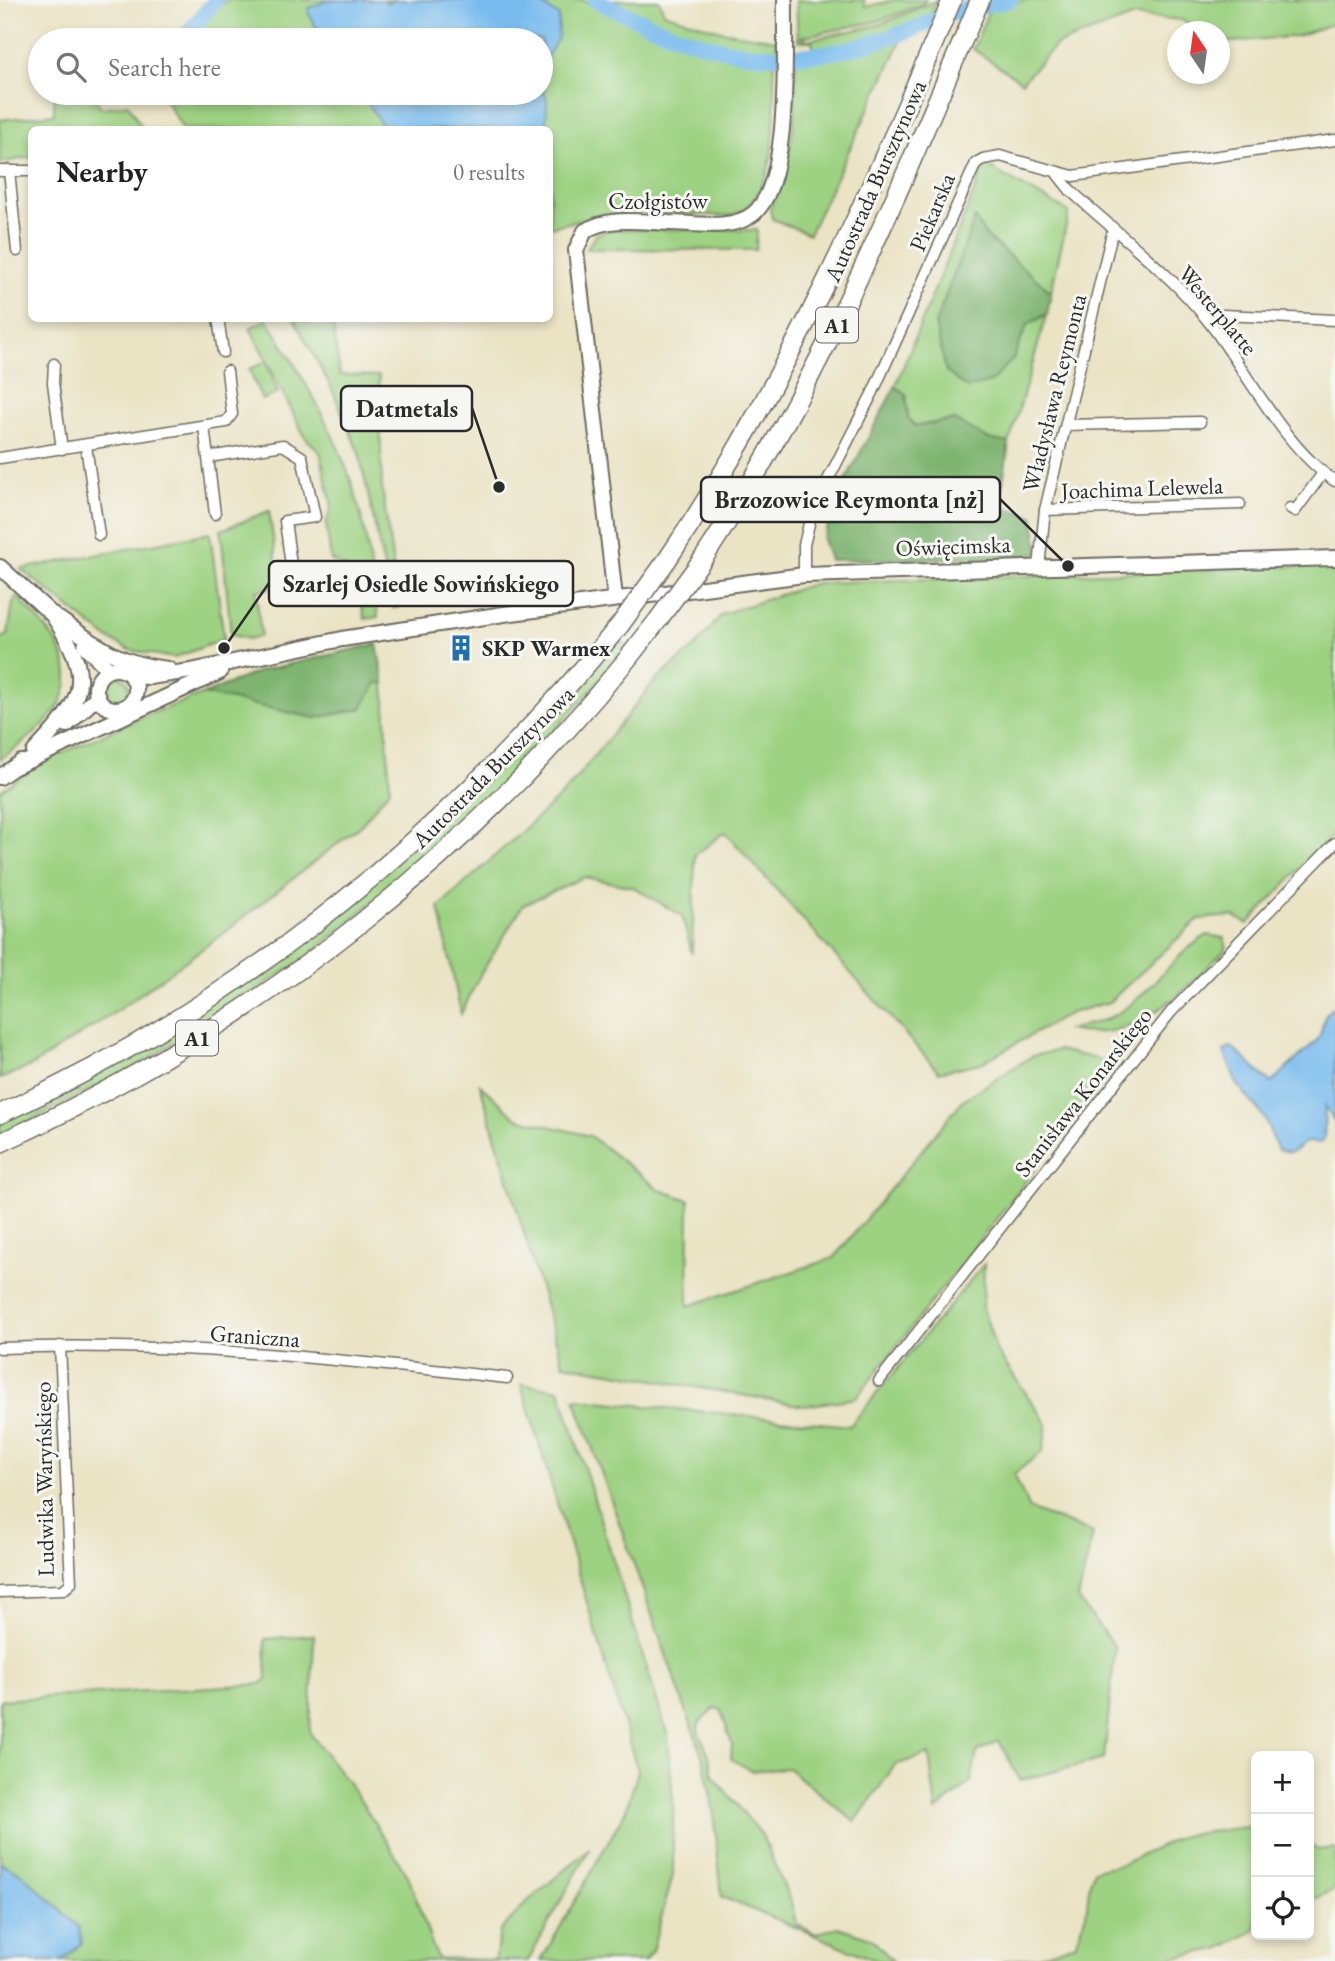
<!DOCTYPE html>
<meta charset="utf-8">
<style>
:root{--surface:#fff;--page:#f6f6f6;--text:#222;--muted:#767676;--line:#e0e0e0}
body{margin:0;font-family:"EB Garamond",serif;background:var(--page);color:var(--text)}
.controls{position:absolute;right:21px;bottom:21px;display:grid;overflow:hidden;border-radius:10px;box-shadow:0 4px 10px #0003}
.controls button{width:63px;height:63px;display:grid;place-items:center;padding:0;border:0;border-bottom:2px solid var(--line);background:var(--surface);color:var(--text);font:35px sans-serif}
.compass{position:absolute;left:1167px;top:21px;width:63px;height:63px;border-radius:50%;background:var(--surface);box-shadow:0 4px 10px #0003;rotate:347deg}
.list{margin:0;padding:0;list-style:none}
h2{display:flex;justify-content:space-between;align-items:center;height:91px;margin:0;padding:0 28px;font-size:30px}
h2 small{font-size:23px;font-weight:400;color:var(--muted)}
.icon{flex:none;width:38px;height:38px;fill:none;stroke:currentColor;stroke-width:2;stroke-linecap:round;stroke-linejoin:round}
.map{position:relative;flex:none;width:1335px;height:1961px;overflow:hidden}
.search{position:absolute;background:var(--surface);box-shadow:0 4px 10px #0003;left:28px;top:28px;width:525px;height:77px;display:flex;align-items:center;gap:18px;box-sizing:border-box;padding:0 24px;border-radius:38px;color:var(--muted);font-size:26px}
.panel{position:absolute;background:var(--surface);box-shadow:0 4px 10px #0003;left:28px;top:126px;width:525px;height:196px;border-radius:10px}
.map>svg:first-child{display:block}
.green{fill:#9dd282;stroke:#647e56;stroke-width:2}
.forest{fill:#7eb470;stroke:#54704e;stroke-width:2}
.water{fill:#78bbee;stroke:#52738c;stroke-width:2}
.lines{fill:none;stroke-linecap:round;stroke-linejoin:round}
.river{stroke:#78bbee;stroke-width:16}
.street-casing{stroke:#6e6b61;stroke-width:13}
.secondary-casing{stroke:#6e6b61;stroke-width:18}
.highway-casing{stroke:#6e6b61;stroke-width:21}
.street{stroke:#fff;stroke-width:10}
.secondary{stroke:#fff;stroke-width:14}
.highway{stroke:#fff;stroke-width:18}
.highway-bridge-casing{stroke:#6e6b61;stroke-width:21;stroke-linecap:butt}
.highway-bridge{stroke:#fff;stroke-width:18}
.labels{text-anchor:middle;dominant-baseline:central;stroke-width:6;stroke-linejoin:round;paint-order:stroke}
.shield{fill:#f6f6f2;stroke:#686867;stroke-width:2}
.shield-label{font-size:21px;font-weight:bold;fill:#2b2b2b}
.street-label{font-size:23px;fill:#2b2b2b;stroke:#f6f6f2}
.poi-label{font-size:23px;font-weight:bold;fill:#2b2b2b;stroke:#f6f6f2;text-anchor:start}
.leader{fill:none;stroke:#2b2b2b;stroke-width:2.5}
.callout-dot{fill:#2b2b2b;stroke:#f6f6f2;stroke-width:2.5}
.callout{fill:#f6f6f2;stroke:#2b2b2b;stroke-width:2.5}
.callout-label{font-size:24px;text-anchor:middle;font-weight:bold;fill:#2b2b2b}
</style>
<div class="map">
<svg width="1335" height="1961" viewBox="0 0 1335 1961">
<rect width="100%" height="100%" fill="#f6f6f2"/>
<filter id="ink" filterUnits="userSpaceOnUse"><feTurbulence type="fractalNoise" baseFrequency=".0143" numOctaves="2"/><feDisplacementMap in="SourceGraphic" scale="14" xChannelSelector="R" yChannelSelector="G"/><feConvolveMatrix kernelMatrix="1 2 1 2 8 2 1 2 1" color-interpolation-filters="sRGB"/></filter>
<filter id="wash" filterUnits="userSpaceOnUse"><feTurbulence type="fractalNoise" baseFrequency=".00686" numOctaves="4" result="noise"/><feDisplacementMap in="SourceGraphic" scale="28" xChannelSelector="R" yChannelSelector="G"/><feGaussianBlur stdDeviation="1.57" result="paint"/><feColorMatrix in="noise" values="0 0 0 0 0 0 0 0 0 0 0 0 0 0 0 0 0 1.4 0 .05"/><feComposite in="paint" operator="in"/></filter>
<g filter="url(#wash)">
<rect width="100%" height="100%" fill="#eae3c4"/>
<g class="green">
<path d="M227,0H582L681,44L724,56L774,59C773,106 785,198 730,216L635,212L594,217L550,227V130L183,129L161,93H541V40H188L212,11Z"/>
<path d="M604,0H659L664,13L721,31L777,40V51L704,43L672,32Z"/>
<path d="M796,0H864L865,7L894,0H926L923,4L878,21L800,37L808,40L879,25L937,0L930,18L888,34L814,50L812,41H798Z"/>
<path d="M1023,0H1335V23L1297,36L1222,43L1220,32L1202,31L1182,20L1135,16L1056,45L1022,82L973,49L990,7Z"/>
<path d="M902,39L809,234L772,219L770,208L785,179L794,120L795,61L823,59Z"/>
<path d="M54,93H90L102,108L128,104L143,129L32,130L31,157L0,163V120L54,114Z"/>
<path d="M985,165L1069,212L1051,292L986,236L974,218L1013,359L1027,325L1047,314L1009,443L988,439L954,420L915,426L908,418L906,394L895,387Z"/>
<path d="M613,229L757,230L756,250L586,249L597,234Z"/>
<path d="M267,319C296,366 327,417 347,470C365,517 371,568 378,617L365,619L354,573L331,560L326,523L332,506L320,452L305,437L250,328Z"/>
<path d="M294,319H332L340,375L379,376L382,488L399,607L393,608L359,453L332,389Z"/>
<path d="M266,362L278,393L262,400L249,369Z"/>
<path d="M269,511L280,586L256,591L261,636L249,639L231,635L221,530Z"/>
<path d="M210,533L224,639L174,658L130,650L107,638L21,569Z"/>
<path d="M1335,565V832L1248,924L1233,916L1199,919L1109,1002L1071,1013L981,1063L939,1072L725,832L695,855L692,954L682,916L633,887L584,877L523,905L480,975L461,1014L439,907L567,790L654,682L696,646L722,614L816,583Z"/>
<path d="M17,596C31,613 49,628 59,647C87,701 37,731 0,760V639L8,635L13,602Z"/>
<path d="M616,638L629,648L483,809L307,957L141,1064L0,1136V1121L270,965Z"/>
<circle cx="116" cy="689" r="13"/>
<path d="M377,682L384,683L390,789L361,825L221,935L117,1011L31,1066L0,1079V791L40,763L142,717L204,694L315,718L361,709Z"/>
<path d="M1208,935L1224,938L1227,948C1182,991 1137,1046 1068,1030C1082,1026 1098,1023 1111,1017C1149,998 1171,955 1208,935Z"/>
<path d="M1058,1050L1106,1061V1079L856,1398L804,1406L563,1364L480,1085L517,1118L590,1136L660,1190L689,1200L688,1306L834,1258L963,1100L1032,1056Z"/>
<path d="M984,1264L983,1308L996,1350L1047,1424L1043,1451L1014,1474L1029,1509L1093,1533L1078,1599L1115,1647L1104,1759L1020,1780L999,1741L977,1752L971,1782L936,1811L929,1754L895,1765L855,1822L788,1768L752,1771L731,1759L732,1744L721,1710L715,1708L699,1723L698,1731L708,1753L713,1776L762,1835L792,1905L796,1924L816,1934L838,1927L871,1938L893,1961H877L722,1897L713,1808L704,1761L575,1399L850,1426Z"/>
<path d="M521,1384L560,1390L668,1736L673,1804V1875L652,1951L645,1961H541L626,1810L638,1771Z"/>
<path d="M314,1635L310,1733L355,1792L408,1876L437,1958L495,1960L500,1931L527,1902L590,1848L528,1961H0V1700L260,1684L267,1679L265,1639Z"/>
<path d="M1256,1826V1930L1219,1949L1154,1961H1002L1037,1957L1075,1944L1086,1914L1090,1882L1094,1870L1123,1864L1184,1835Z"/>
<path d="M1309,1844L1318,1850L1335,1848V1889L1309,1902Z"/>
</g>
<g class="forest">
<path d="M975,218L986,236L1051,292L1047,314L1027,325L1013,359L991,382L967,388L946,372L935,324Z"/>
<path d="M895,387L906,394L908,418L915,426L954,420L988,439L1009,443L999,506L1033,516L1040,553L1012,558L830,560L823,539L840,491Z"/>
<path d="M377,644L384,683H377L361,709L315,718L204,694L260,671Z"/>
</g>
<g class="water">
<path d="M329,0H384L387,3L396,0H535L559,16L558,38L541,67V40H323L308,12L309,8Z"/>
<path d="M541,83L547,100L546,129H384L362,93H541Z"/>
<path d="M1335,1007V1123L1325,1106L1324,1139L1319,1143L1306,1142C1292,1150 1297,1156 1278,1150L1264,1117L1237,1084L1224,1051L1232,1047L1271,1083L1317,1040C1326,1028 1319,1014 1335,1007Z"/>
<path d="M0,1862L22,1874L79,1927L82,1943L62,1961H0Z"/>
</g>
<g class="lines">
<g class="river">
<path d="M595,0C700,50 771,76 888,38C910,31 931,21 953,13C971,7 991,4 1010,0"/>
<path d="M182,40L216,0"/>
</g>
</g>
</g>
<g filter="url(#ink)">
<g class="lines">
<g class="street-casing">
<g id="street">
<path d="M9,170L17,251"/>
<path d="M0,171H32"/>
<path d="M1058,175L1070,190C1116,233 1170,272 1209,322C1246,370 1285,449 1335,481"/>
<path d="M218,318L223,352"/>
<path d="M1208,321L1222,315L1335,320"/>
<path d="M54,364L53,383L62,449"/>
<path d="M1066,425L1200,422"/>
<path d="M204,426L215,514"/>
<path d="M86,446L99,535"/>
<path d="M209,457L283,445L302,457L315,517L285,521L292,572"/>
<path d="M0,458L226,422L232,414L227,371"/>
<path d="M1290,508L1295,511L1323,473"/>
<path d="M1045,510L1240,504"/>
<path d="M1039,567L1045,510L1113,229"/>
<path d="M804,575V545L812,511L873,392L976,163L983,159L1000,156L1073,176L1335,140"/>
<path d="M0,1348C169,1341 339,1359 507,1378"/>
<path d="M879,1381L1171,1012L1335,843"/>
<path d="M0,1592L63,1590L71,1583L60,1346"/>
</g>
</g>
<g class="secondary-casing">
<g id="secondary">
<path d="M0,567L58,620"/>
<path d="M615,598L576,250L585,231C609,216 640,222 669,223C693,223 732,231 753,214C792,183 784,49 785,0"/>
<path d="M59,619C98,646 118,664 168,669"/>
<path d="M85,646L109,670"/>
<circle cx="116" cy="689" r="20"/>
<path d="M131,676L149,677L191,671L342,639L504,614L804,575L1335,558"/>
<path d="M67,725L98,696"/>
<path d="M34,752C87,696 94,680 52,614"/>
<path d="M15,767L220,672"/>
<path d="M0,777L21,762"/>
</g>
</g>
<g class="highway-casing">
<g id="highway">
<path d="M705,556C820,383 899,191 980,0"/>
<path d="M667,560C786,385 870,194 952,0"/>
<path d="M0,1114C244,1003 450,831 620,625"/>
<path d="M0,1143C260,1025 485,847 658,620"/>
</g>
</g>
<use href="#street" class="street"/>
<use href="#secondary" class="secondary"/>
<use href="#highway" class="highway"/>
<g class="highway-bridge-casing">
<g id="highway-bridge">
<path d="M658,620L705,556"/>
<path d="M620,625L667,560"/>
</g>
</g>
<use href="#highway-bridge" class="highway-bridge"/>
</g>
</g>
<defs>
<g id="building-bare" transform="scale(2.1)"><path d="M-4-6H4V6H1V3H-1V6H-4ZM-2.5-4.3h1.7v1.8h-1.7ZM.8-4.3h1.7v1.8H.8ZM-2.5-1h1.7V.8h-1.7ZM.8-1h1.7V.8H.8Z" fill="#1f6fb2" stroke="#f6f6f2" stroke-width="2.5" paint-order="stroke"/></g>
</defs>
<g fill-rule="evenodd">
<use href="#building-bare" x="461" y="648"/>
</g>
<g class="labels">
<g class="shield">
<rect x="816" y="307.5" width="42" height="35" rx="5"/>
<rect x="176" y="1020.5" width="42" height="35" rx="5"/>
</g>
<g class="shield-label">
<text x="837" y="325">A1</text>
<text x="197" y="1038">A1</text>
</g>
<g class="street-label">
<text transform="translate(875 181) rotate(-66)">Autostrada Bursztynowa</text>
<text x="658" y="201">Czołgistów</text>
<text transform="translate(932 212) rotate(-67)">Piekarska</text>
<text transform="translate(1218 310) rotate(50)">Westerplatte</text>
<text transform="translate(1054 393) rotate(-76)">Władysława Reymonta</text>
<text transform="translate(1142 488) rotate(-2)">Joachima Lelewela</text>
<text transform="translate(953 546) rotate(-2)">Oświęcimska</text>
<text transform="translate(493 767) rotate(-45)">Autostrada Bursztynowa</text>
<text transform="translate(1083 1092) rotate(-52)">Stanisława Konarskiego</text>
<text transform="translate(255 1336) rotate(4)">Graniczna</text>
<text transform="translate(44 1479) rotate(-91)">Ludwika Waryńskiego</text>
</g>
<g class="poi-label">
<text x="482" y="648">SKP Warmex</text>
</g>
</g>
<path class="leader" d="M499 487L472 408M1068 566L1000 499M224 648L269 583"/>
<g class="callout-dot">
<circle cx="499" cy="487" r="7"/>
<circle cx="1068" cy="566" r="7"/>
<circle cx="224" cy="648" r="7"/>
</g>
<g class="callout">
<rect x="341" y="386" width="131" height="45" rx="7"/>
<rect x="701" y="477" width="299" height="45" rx="7"/>
<rect x="269" y="561" width="304" height="45" rx="7"/>
</g>
<g class="callout-label">
<text x="407" y="417">Datmetals</text>
<text x="850" y="508">Brzozowice Reymonta [nż]</text>
<text x="421" y="592">Szarlej Osiedle Sowińskiego</text>
</g>
</svg>
<div class="controls">
<button>+</button>
<button>−</button>
<button><svg class="icon" aria-label="locate" viewBox="0 0 24 24"><circle cx="12" cy="12" r="6"/><path d="M12 2v4M12 18v4M2 12h4M18 12h4"/></svg></button>
</div>
<svg class="compass" viewBox="-18 -18 36 36"><path d="M0-13l5 13h-10z" fill="#e53935"/><path d="M0 13l5-13h-10z" fill="#767676"/></svg>
<div class="search"><svg class="icon" aria-label="search" viewBox="0 0 24 24"><circle cx="10" cy="10" r="6"/><path d="M15 15l6 6"/></svg>Search here</div>
<section class="panel">
<h2>Nearby<small>0 results</small></h2>
<ul class="list">
</ul>
</section>
</div>
